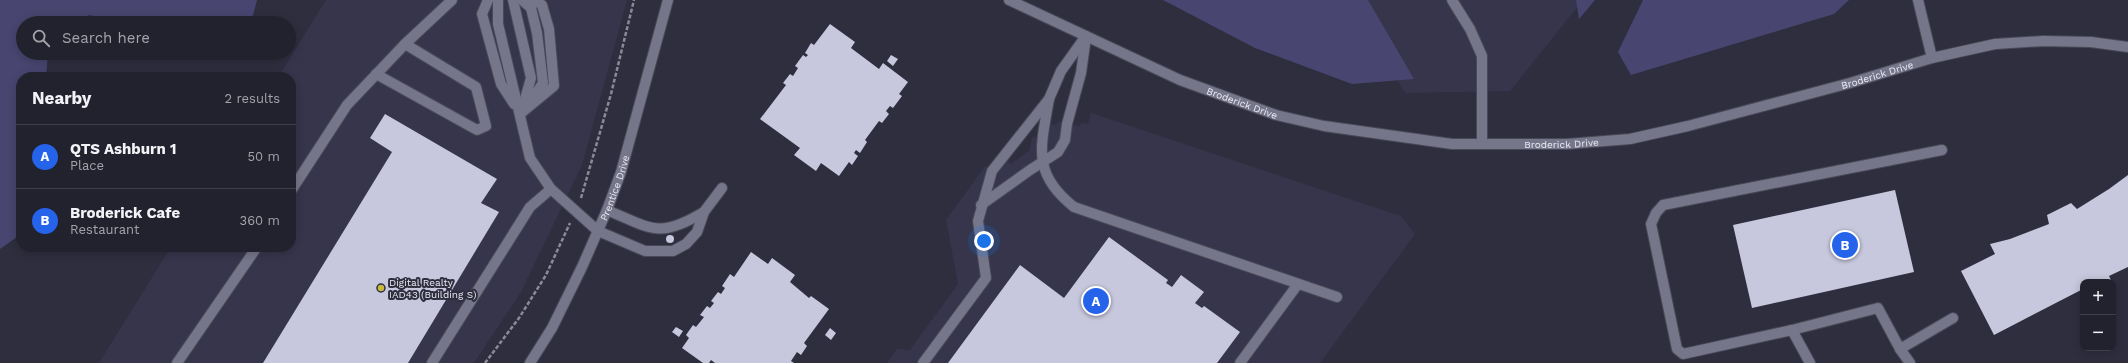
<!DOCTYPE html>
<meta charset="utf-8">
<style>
:root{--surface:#22222f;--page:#2e2f3b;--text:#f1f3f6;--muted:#a2a4aa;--line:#3f3f4b;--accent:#2563eb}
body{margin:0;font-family:"Work Sans",sans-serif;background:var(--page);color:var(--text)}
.controls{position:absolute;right:12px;bottom:12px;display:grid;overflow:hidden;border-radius:8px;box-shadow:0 2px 10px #0003}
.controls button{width:36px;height:36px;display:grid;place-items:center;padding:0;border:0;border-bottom:1px solid var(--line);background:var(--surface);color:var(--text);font:20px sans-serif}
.you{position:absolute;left:984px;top:241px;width:14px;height:14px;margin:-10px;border:3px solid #fff;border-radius:50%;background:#1a73e8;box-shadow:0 0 0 6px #1a73e833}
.badge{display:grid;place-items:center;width:26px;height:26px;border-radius:50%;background:var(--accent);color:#fff;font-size:13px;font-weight:700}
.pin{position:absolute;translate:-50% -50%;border:2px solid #fff;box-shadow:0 1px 4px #0006}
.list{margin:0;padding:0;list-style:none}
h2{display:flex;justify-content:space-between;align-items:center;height:52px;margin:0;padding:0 16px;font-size:17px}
h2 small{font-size:13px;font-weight:400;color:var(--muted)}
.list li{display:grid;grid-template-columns:26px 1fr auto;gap:12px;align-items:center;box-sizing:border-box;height:64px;padding:0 16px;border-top:1px solid var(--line)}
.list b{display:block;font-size:15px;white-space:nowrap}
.list p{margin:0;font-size:13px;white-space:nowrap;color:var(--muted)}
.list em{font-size:13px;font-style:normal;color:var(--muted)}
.icon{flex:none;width:22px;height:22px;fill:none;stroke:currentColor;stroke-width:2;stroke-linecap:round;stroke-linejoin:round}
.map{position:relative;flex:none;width:2128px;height:363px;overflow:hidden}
.search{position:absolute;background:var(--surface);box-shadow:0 2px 10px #0003;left:16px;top:16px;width:280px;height:44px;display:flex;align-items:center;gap:10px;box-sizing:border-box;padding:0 14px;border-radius:22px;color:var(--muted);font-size:15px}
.panel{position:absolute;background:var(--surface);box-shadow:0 2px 10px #0003;left:16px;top:72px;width:280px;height:180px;border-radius:16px}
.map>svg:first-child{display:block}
.built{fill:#36354c}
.green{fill:#484670}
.building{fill:#c7c7dd}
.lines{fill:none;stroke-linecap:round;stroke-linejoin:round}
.minor-casing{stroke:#494957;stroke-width:12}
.path{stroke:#8a8a98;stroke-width:2.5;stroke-dasharray:4 2;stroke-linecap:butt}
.minor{stroke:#76768a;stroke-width:10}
.poi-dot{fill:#c5bc3d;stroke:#2e2e3f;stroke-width:1.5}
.labels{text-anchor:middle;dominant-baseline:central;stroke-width:4;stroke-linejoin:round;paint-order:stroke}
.street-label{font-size:10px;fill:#ebebf6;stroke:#2e2e3f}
.poi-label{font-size:10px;fill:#ebebf6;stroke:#2e2e3f;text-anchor:start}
</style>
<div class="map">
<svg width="2128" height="363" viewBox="0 0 2128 363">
<rect width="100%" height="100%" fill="#2e2e3f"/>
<g class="built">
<path d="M326,0H627L582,165L521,292L474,363H99L171,247H291V77H278Z"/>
<path d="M1353,0H1583L1510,91L1405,93Z"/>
<path d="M1091,113L1401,216L1415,234L1320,363H887L897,349L910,350L958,284L946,220L985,166L997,175L1007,161L1011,164L1030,150L1032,137L1047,139L1051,124L1056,125L1057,122L1080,126L1081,123L1088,124Z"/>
</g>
<g class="green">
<path d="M0,0H257L251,23H125L89,15L78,23H23V53H48L46,77H21V234L0,249Z"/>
<path d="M1163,0H1368L1414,79L1352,84L1255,48Z"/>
<path d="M1576,0H1595L1579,19Z"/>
<path d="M1643,0H1849L1834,14L1631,75L1618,52Z"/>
</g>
<g class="building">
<path d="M830,24L855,42L851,48L879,69L883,63L908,82L899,94L902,96L893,108L890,106L886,111L889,114L882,123L879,121L865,140L867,142L860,153L856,150L854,153L858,156L852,165L849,162L839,176L821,163L816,171L794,155L800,148L760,119L786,85L783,83L790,74L793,76L798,68L795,66L803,55L806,57L808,55L805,53L811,43L814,45Z"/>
<path d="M891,55L898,59L893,66L887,61Z"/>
<path d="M385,114L497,179L481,203L499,212L408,363H263L392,152L370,138Z"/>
<path d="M2128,175V267L2109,276L2112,282H2083V289L1994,335L1961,271L1995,254L1990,244L2010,239L2049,224L2047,215L2071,203L2077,209L2109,189Z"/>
<path d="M1895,190L1914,272L1752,308L1733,225Z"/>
<circle cx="670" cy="239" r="4"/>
<path d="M1109,237L1168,280L1166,283L1172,287L1181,275L1204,292L1195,303L1202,308L1204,306L1240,332L1217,363H948L1020,265L1064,298Z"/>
<path d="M751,252L768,264L772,258L795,275L790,282L809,298L811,296L829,309L804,343L807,346L801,355L797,352L791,361L794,363H715L711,360L709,363H703L682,348L689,338L686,335L693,325L696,327L704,317L700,315L707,306L710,308L714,303L711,301L718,292L721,294L725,288L722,286L730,274L734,277Z"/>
<path d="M676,327L683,331L679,337L672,332Z"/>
<path d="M830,328L836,333L831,340L825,335Z"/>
</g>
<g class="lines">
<g class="minor-casing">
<g id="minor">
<path d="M488,0L482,14L501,84L514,104"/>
<path d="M498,0V24L530,158L551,189L598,231L645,251H673L686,244L697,232L704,212L722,188"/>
<path d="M513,0L531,78L523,106"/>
<path d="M522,0L531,8L537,33L543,83L529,103"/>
<path id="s1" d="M1009,0L1180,80L1276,115L1324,126L1452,144H1567L1630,139L1688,126L1850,83L1932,58L1995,44L2043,41L2091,42L2128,47"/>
<path d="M1452,0L1470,29L1482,56V144"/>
<path d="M1918,0L1932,58"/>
<path d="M376,74L477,130L486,126L476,87L405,44"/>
<path d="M1049,99C1041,147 1031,173 1074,207L1337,297"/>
<path d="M520,114L554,86L549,29L542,5L534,0"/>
<path d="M291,191L347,105L405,44L452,0"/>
<path d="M981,205L1030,170L1058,152L1065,140L1067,124L1081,73L1086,37"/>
<path d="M607,210C652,229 659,239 704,212"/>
<path d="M1792,330L1878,308L1900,349"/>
<path d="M177,363L257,247"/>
<path d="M432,363L530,207L551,189"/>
<path id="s2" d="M530,363L552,328L582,267L607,210L621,172L668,0"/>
<path d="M923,363L986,278L978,221L992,171L1049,99L1061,71L1086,36"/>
<path d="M1240,363L1298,284"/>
<path d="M1810,363L1792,330L1683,354L1677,349L1651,224L1656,213L1663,205L1942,150"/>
<path d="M1910,363L1900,349L1953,318"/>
</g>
</g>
<g class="path">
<path d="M581,198L611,94L634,0"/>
<path d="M485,363L519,318L546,275L570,223"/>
</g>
<use href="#minor" class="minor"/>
</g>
<circle class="poi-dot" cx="381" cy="288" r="4"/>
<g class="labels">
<g class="street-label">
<text stroke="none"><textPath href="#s1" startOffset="903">Broderick Drive</textPath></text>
<text stroke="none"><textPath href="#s1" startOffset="255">Broderick Drive</textPath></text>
<text stroke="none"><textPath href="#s1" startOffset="579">Broderick Drive</textPath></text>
<text stroke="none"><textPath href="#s2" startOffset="195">Prentice Drive</textPath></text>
</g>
<g class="poi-label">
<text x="389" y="282">Digital Realty<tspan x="389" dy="12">IAD43 (Building S)</tspan></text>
</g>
</g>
</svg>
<div class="controls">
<button>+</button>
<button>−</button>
</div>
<div class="you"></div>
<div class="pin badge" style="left:1096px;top:301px">A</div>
<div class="pin badge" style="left:1845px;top:245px">B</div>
<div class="search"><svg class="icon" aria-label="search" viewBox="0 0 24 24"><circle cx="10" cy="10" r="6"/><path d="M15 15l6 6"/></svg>Search here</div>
<section class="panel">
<h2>Nearby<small>2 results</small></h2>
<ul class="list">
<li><span class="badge">A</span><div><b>QTS Ashburn 1</b><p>Place</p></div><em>50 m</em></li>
<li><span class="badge">B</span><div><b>Broderick Cafe</b><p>Restaurant</p></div><em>360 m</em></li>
</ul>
</section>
</div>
